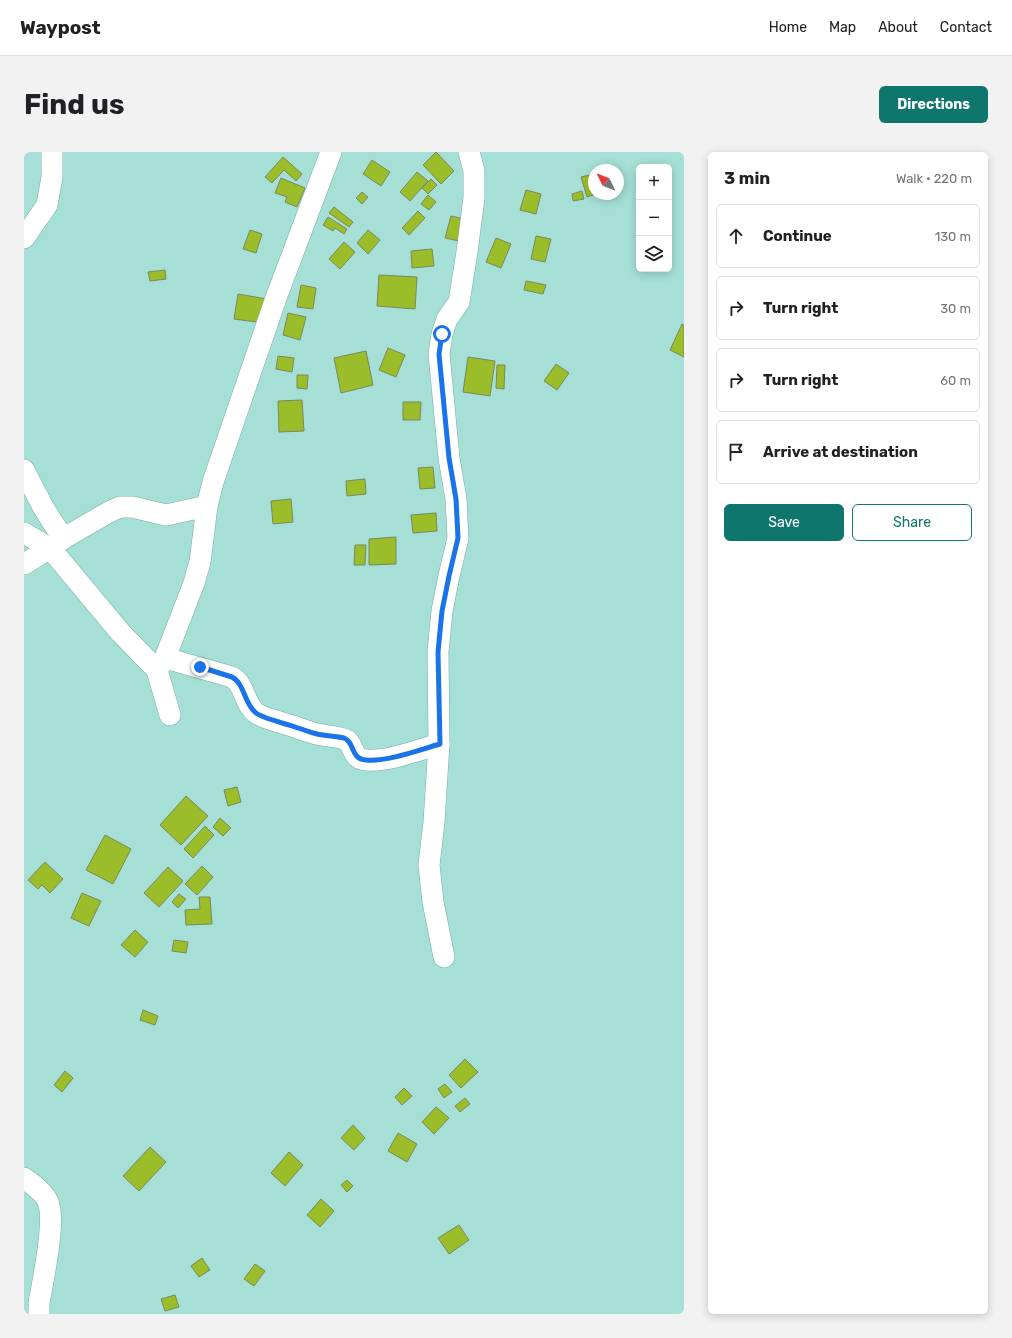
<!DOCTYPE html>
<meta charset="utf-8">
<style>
:root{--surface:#fff;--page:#f2f2f2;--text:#202124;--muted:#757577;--line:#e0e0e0;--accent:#0f766e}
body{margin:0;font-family:Rubik,sans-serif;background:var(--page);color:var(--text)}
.controls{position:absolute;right:12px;top:12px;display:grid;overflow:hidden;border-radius:6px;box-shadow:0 2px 10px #0003}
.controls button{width:36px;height:36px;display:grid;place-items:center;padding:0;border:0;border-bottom:1px solid var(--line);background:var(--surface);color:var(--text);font:20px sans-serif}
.compass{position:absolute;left:564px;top:12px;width:36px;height:36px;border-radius:50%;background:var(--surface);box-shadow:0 2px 10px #0003;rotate:313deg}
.stop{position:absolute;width:12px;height:12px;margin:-9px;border:3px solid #1a73e8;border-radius:50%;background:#fff}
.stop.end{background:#1a73e8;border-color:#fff;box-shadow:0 1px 4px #0008}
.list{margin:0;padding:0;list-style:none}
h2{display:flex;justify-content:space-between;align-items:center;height:52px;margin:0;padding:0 16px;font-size:17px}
h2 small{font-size:13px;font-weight:400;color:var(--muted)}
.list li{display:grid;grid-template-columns:26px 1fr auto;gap:12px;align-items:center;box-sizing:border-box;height:64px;margin:0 8px 8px;padding:0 8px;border:1px solid var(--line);border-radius:6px}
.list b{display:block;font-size:15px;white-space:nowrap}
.list em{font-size:13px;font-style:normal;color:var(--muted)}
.actions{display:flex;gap:8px;padding:12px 16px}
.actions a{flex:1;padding:9px 0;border:1px solid var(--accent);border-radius:6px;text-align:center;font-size:14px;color:var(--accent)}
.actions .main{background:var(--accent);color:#fff}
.icon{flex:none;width:22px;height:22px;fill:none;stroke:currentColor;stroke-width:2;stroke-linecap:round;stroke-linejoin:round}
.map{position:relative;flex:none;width:660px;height:1162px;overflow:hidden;border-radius:6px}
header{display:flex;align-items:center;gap:24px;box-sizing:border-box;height:56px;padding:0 20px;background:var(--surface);border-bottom:1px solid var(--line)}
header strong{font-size:19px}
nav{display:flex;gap:22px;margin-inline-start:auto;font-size:14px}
.intro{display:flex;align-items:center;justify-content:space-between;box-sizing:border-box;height:96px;padding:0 24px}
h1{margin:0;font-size:28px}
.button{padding:10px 18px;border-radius:6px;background:var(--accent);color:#fff;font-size:14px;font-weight:700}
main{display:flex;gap:24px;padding:0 24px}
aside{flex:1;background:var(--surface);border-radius:6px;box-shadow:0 2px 10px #0003}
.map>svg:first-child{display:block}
.building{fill:#9bbd2a;stroke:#7b885e}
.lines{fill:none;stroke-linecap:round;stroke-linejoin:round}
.street-casing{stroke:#77afa6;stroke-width:22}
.street{stroke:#fff;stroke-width:21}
.route{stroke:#1a73e8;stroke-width:5}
</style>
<header>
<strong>Waypost</strong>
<nav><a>Home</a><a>Map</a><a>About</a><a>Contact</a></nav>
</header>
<div class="intro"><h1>Find us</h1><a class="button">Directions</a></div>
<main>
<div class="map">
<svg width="660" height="1162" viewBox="0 0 660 1162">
<rect width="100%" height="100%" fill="#a5dfd5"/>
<g class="building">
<path d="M412,0L430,19L417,32L399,13Z"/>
<path d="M259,5L278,22L272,29L260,18L248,31L241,25Z"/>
<path d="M348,8L366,20L357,34L339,22Z"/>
<path d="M393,20L404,29L386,49L376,40Z"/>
<path d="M570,22V42H572L563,45L557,25Z"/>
<path d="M257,26L281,36L273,55L261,50L263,45L251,41Z"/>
<path d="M407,27L413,33L404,42L398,36Z"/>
<path d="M502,38L517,42L512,62L496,58Z"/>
<path d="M558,39L560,47L549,49L548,42Z"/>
<path d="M338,40L344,45L338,52L332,46Z"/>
<path d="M404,43L412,50L405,58L397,52Z"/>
<path d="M310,55L329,70L325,75L305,61Z"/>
<path d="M394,59L401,66L385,83L378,76Z"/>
<path d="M427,64L440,67L435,89L421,86Z"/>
<path d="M304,65L323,77L320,82L311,76L309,79L299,73Z"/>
<path d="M226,78L238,82L232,101L219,97Z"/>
<path d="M344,78L356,88L344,102L333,91Z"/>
<path d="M512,84L527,87L521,110L507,107Z"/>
<path d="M472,86L487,92L477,116L462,110Z"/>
<path d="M320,90L331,100L316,117L305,107Z"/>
<path d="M408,97L410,114L388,116L387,99Z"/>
<path d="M141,118L142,127L126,129L124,120Z"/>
<path d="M355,123L393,125L391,157L353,154Z"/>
<path d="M502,129L522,133L519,142L500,138Z"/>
<path d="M277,133L292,136L289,157L273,155Z"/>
<path d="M214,142L243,147L239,171L210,167Z"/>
<path d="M264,161L282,165L276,188L259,183Z"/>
<path d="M658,172L660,173V205L646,198Z"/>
<path d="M364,196L381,203L372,225L355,218Z"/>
<path d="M342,199L349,233L317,241L310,206Z"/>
<path d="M254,204L270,206L268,220L252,217Z"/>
<path d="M444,205L471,209L466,244L439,240Z"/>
<path d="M532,212L545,221L533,238L520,229Z"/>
<path d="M473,213H481L480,237L472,236Z"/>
<path d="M273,223H284L283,237L273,236Z"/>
<path d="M278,248L280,279L255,280L254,249Z"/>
<path d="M379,250H397L396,268H379Z"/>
<path d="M409,315L411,336L396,337L394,316Z"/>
<path d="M341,327L342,342L323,344L322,329Z"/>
<path d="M267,347L269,370L249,372L247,349Z"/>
<path d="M412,361L413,379L389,381L387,363Z"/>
<path d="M372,385V412L345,413V387Z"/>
<path d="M331,393H342L341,413H330Z"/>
<path d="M213,635L217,650L204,654L200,638Z"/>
<path d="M162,644L184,664L157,693L136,673Z"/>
<path d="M196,666L207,676L199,684L189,675Z"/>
<path d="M181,674L190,683L169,706L160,697Z"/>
<path d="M81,683L107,697L89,732L62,718Z"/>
<path d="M21,710L39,727L26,741L18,733L14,737L4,728Z"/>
<path d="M178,714L189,725L173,743L161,732Z"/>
<path d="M144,715L159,729L135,755L120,741Z"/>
<path d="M58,741L77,749L65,774L47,766Z"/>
<path d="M155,742L162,747L154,756L148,750Z"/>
<path d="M175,745H186L188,772L162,773L161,758L176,757Z"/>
<path d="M111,778L124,790L111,805L97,793Z"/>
<path d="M150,788L164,790L162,801L148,799Z"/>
<path d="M119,858L134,864L131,873L116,868Z"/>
<path d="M441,907L454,920L437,936L425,923Z"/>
<path d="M41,919L49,926L38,940L30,933Z"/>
<path d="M421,932L428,940L420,946L414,937Z"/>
<path d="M380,936L388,944L378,953L371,945Z"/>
<path d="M441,946L446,952L436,960L431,954Z"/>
<path d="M412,955L425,966L410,982L398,970Z"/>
<path d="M329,973L341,986L330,998L317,986Z"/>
<path d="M374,981L393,992L383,1010L364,999Z"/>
<path d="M126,995L142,1010L115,1039L99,1024Z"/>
<path d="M265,1000L279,1013L261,1034L247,1021Z"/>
<path d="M323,1028L329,1034L323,1040L317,1033Z"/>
<path d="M297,1047L310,1059L296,1075L283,1063Z"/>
<path d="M435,1073L445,1088L425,1102L414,1086Z"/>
<path d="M178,1106L186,1118L175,1125L167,1114Z"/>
<path d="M231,1112L241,1119L230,1134L220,1127Z"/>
<path d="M151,1143L155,1155L141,1159L137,1147Z"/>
</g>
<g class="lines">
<g class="street-casing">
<g id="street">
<path d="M0,86L23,53L28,25V0"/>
<path d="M0,318C12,342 23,365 40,386"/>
<path d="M0,381L26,396L96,480L133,518L146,563"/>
<path d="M0,412L26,396L40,386L85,360L96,355H108L142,363L183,354"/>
<path d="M141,506L208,525C221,532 220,552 232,561C239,566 250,568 258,571C270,574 281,579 293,582C301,584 311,584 320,587C331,590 326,607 342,608C363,610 395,598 415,592"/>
<path d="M133,518L141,506L170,431L176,410L183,354L189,330L252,146L307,0"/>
<path d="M420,805L409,750L405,713L410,670L415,592L414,500L418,459L425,424L434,386L432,347L425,306L415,202L418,182L423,167L435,150L443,100L450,46V19L445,0"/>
<path d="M0,1026C7,1031 21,1041 24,1050C32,1069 19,1128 15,1151V1162"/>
</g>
</g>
<use href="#street" class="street"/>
</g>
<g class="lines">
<path class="route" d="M176,515L208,525C221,532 220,552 232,561C239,566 250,568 258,571C270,574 281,579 293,582C302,584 311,584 320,586C331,590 326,607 342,608C363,610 395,598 416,592L414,500L418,459L425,424L434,386L432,347L425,306L415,202L418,182"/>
</g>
</svg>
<div class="controls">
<button>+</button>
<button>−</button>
<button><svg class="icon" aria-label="layers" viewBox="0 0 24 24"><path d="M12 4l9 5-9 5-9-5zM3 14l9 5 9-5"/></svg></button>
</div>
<svg class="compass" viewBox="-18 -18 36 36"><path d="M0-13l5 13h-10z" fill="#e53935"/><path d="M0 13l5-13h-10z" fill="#757577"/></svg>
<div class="stop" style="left:418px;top:182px"></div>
<div class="stop end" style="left:176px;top:515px"></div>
</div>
<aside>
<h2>3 min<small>Walk · 220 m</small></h2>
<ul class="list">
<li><svg class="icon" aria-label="ahead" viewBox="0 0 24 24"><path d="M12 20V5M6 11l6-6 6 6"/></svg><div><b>Continue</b></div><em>130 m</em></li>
<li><svg class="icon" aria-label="right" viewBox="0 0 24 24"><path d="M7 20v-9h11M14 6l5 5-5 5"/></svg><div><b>Turn right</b></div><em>30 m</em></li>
<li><svg class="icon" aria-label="right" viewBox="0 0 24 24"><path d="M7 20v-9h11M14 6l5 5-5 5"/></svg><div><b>Turn right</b></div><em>60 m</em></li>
<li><svg class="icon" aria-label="arrive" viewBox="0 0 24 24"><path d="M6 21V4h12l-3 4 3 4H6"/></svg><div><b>Arrive at destination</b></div></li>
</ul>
<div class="actions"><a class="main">Save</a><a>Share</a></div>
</aside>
</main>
